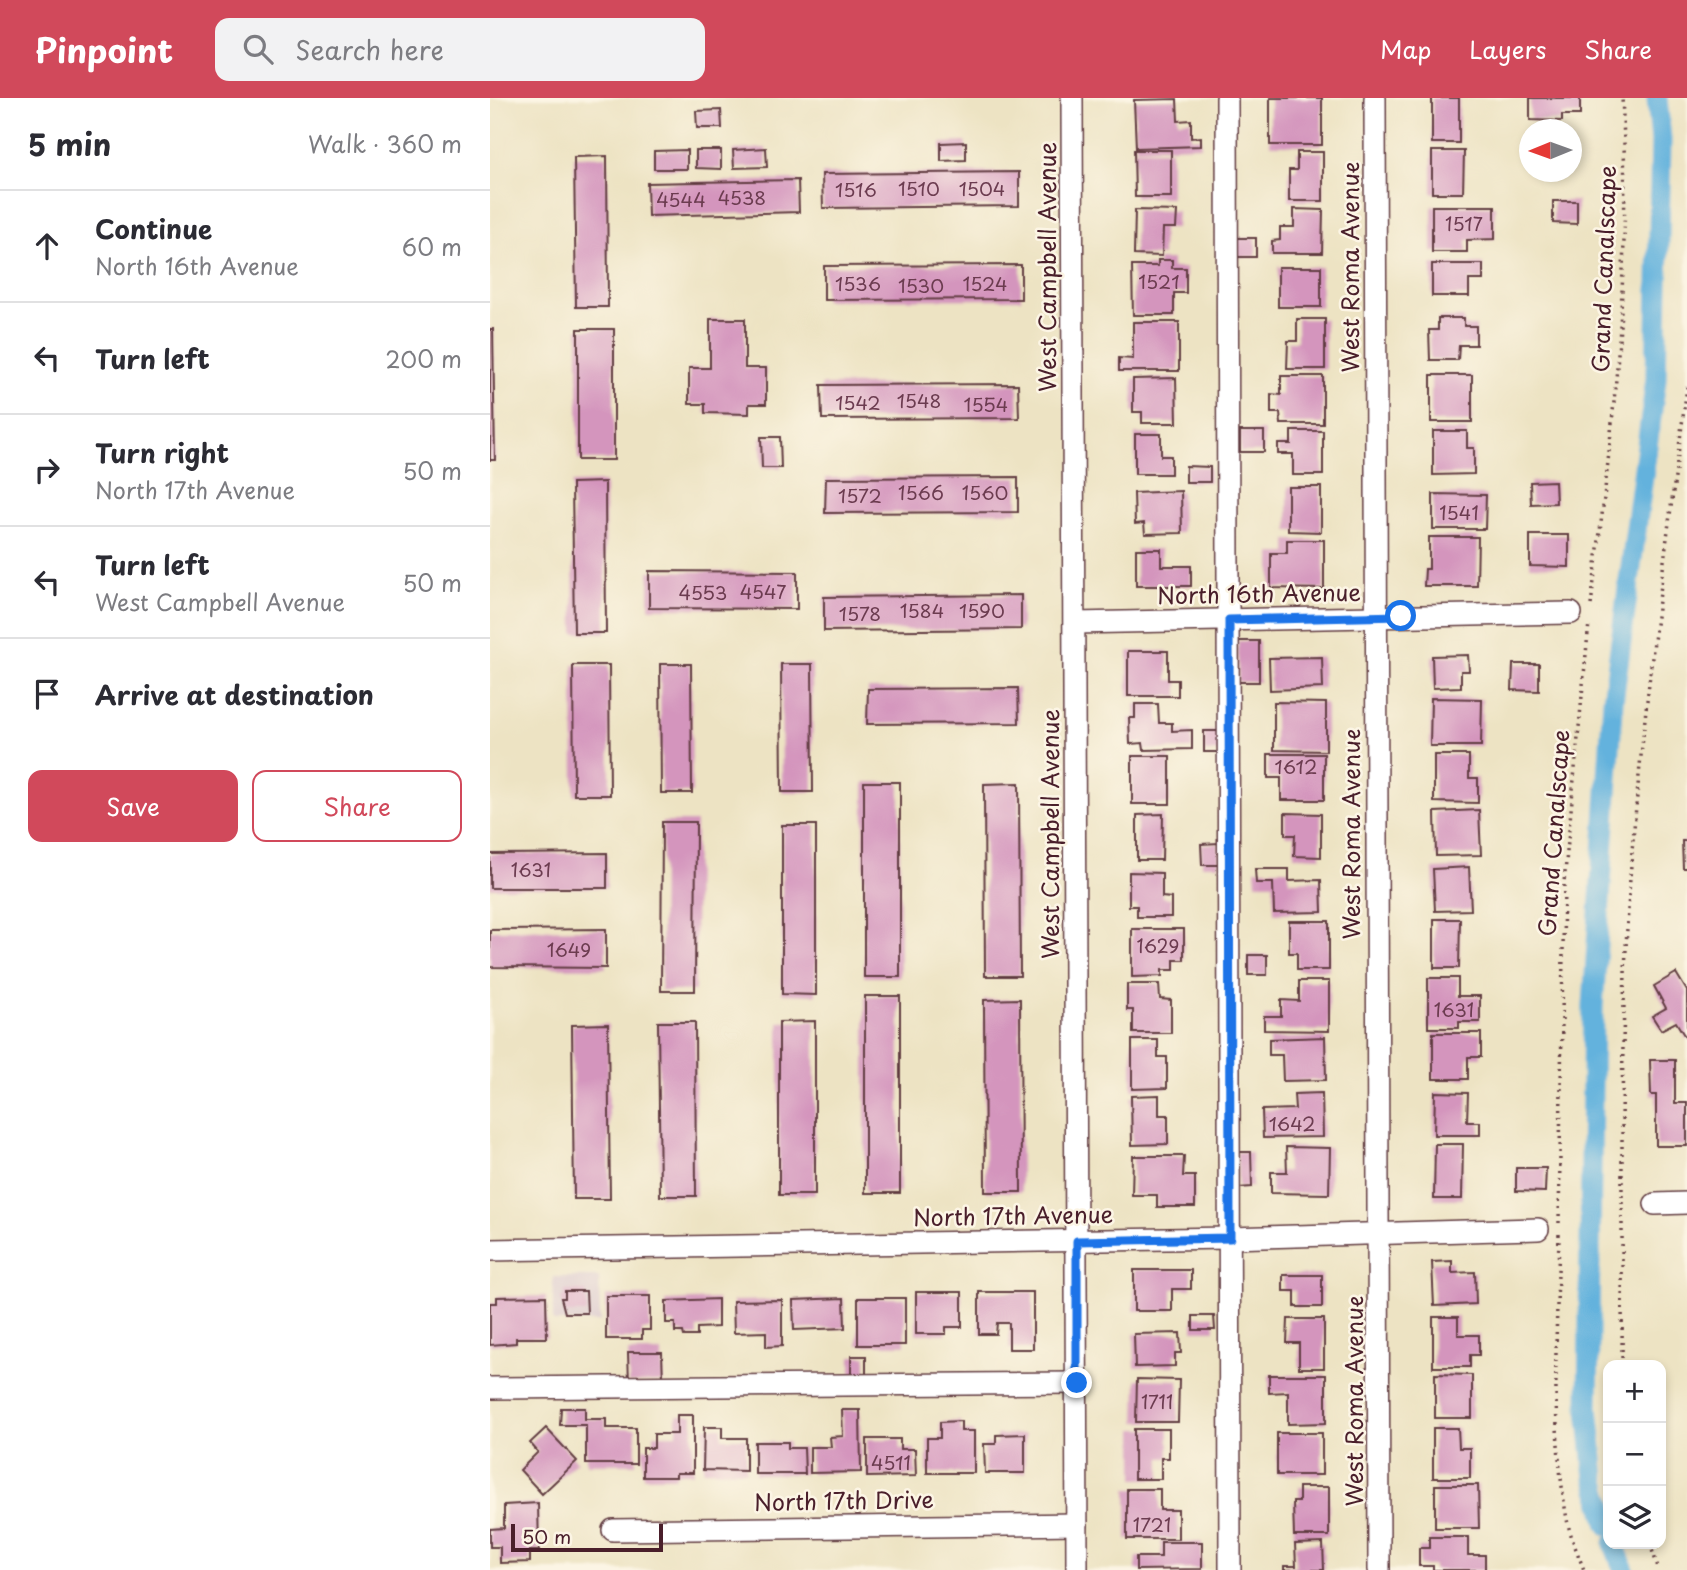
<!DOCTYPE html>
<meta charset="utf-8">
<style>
:root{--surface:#fff;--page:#f2f2f3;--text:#2b2b33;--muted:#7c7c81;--line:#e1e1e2;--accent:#d1495b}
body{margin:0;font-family:"Playpen Sans",sans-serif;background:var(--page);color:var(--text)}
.controls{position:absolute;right:21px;bottom:21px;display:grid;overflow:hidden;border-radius:14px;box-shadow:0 4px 10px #0003}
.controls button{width:63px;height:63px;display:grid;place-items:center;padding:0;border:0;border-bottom:2px solid var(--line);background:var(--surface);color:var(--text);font:35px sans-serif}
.compass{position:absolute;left:1029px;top:21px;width:63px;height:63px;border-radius:50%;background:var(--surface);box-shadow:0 4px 10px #0003;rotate:269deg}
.scale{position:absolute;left:21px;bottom:18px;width:152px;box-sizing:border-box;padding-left:7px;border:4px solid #4a1f2b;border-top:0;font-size:19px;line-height:24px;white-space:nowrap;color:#4a1f2b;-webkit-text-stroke:5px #fcf5e5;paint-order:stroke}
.stop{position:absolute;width:21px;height:21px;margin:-16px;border:5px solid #1a73e8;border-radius:50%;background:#fff}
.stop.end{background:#1a73e8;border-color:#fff;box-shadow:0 2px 7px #0008}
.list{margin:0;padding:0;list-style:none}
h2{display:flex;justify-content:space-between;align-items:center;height:91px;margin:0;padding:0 28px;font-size:30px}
h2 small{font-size:23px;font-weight:400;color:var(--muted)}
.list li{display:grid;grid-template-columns:46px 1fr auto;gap:21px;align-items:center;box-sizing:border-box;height:112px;padding:0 28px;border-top:2px solid var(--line)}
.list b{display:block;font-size:26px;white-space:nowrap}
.list p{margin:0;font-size:23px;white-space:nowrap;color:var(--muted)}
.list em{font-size:23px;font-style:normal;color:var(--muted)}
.actions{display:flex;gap:14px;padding:21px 28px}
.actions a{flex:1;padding:16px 0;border:2px solid var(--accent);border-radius:14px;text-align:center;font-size:24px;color:var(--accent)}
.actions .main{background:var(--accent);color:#fff}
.icon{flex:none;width:38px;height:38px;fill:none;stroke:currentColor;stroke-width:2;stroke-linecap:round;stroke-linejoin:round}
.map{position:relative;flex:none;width:1197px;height:1472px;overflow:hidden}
header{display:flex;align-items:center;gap:42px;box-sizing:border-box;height:98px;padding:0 35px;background:var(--accent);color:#fff}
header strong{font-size:33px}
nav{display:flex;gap:38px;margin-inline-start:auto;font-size:24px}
.search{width:490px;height:63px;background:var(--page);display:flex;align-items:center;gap:18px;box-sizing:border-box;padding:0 24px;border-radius:14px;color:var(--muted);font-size:26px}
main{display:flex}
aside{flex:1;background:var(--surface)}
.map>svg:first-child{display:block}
.industrial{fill:#d2bdc7}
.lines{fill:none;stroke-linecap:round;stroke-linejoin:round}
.canal{stroke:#63b2dd;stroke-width:21}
.building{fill:#d495bd}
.minor-casing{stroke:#623c42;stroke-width:24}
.path{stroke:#623c42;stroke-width:3.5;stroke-dasharray:2 5;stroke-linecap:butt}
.minor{stroke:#fff;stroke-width:21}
.route{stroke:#1a73e8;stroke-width:9}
.labels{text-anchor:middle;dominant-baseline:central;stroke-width:5;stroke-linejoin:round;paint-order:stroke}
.number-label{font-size:19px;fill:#6c3c50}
.street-label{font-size:23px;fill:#4a1f2b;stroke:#fcf5e5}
</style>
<header>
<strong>Pinpoint</strong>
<div class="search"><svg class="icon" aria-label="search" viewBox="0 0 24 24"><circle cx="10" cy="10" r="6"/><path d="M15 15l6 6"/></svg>Search here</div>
<nav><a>Map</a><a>Layers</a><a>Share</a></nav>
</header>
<main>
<aside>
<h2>5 min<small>Walk · 360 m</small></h2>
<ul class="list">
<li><svg class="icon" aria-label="ahead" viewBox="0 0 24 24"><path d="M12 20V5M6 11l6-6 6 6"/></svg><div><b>Continue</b><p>North 16th Avenue</p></div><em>60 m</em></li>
<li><svg class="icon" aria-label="left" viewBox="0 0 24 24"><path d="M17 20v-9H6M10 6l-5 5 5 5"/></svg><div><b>Turn left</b></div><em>200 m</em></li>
<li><svg class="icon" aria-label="right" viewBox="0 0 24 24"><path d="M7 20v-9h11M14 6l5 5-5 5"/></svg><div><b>Turn right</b><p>North 17th Avenue</p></div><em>50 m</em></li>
<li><svg class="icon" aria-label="left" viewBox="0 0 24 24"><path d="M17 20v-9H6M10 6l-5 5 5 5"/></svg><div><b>Turn left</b><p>West Campbell Avenue</p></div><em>50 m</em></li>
<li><svg class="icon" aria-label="arrive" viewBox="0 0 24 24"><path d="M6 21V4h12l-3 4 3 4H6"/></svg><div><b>Arrive at destination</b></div></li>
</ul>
<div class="actions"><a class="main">Save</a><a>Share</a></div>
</aside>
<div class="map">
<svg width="1197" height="1472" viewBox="0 0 1197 1472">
<rect width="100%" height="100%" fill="#fcf5e5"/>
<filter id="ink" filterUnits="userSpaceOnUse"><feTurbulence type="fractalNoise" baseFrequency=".0143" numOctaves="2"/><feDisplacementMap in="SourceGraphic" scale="14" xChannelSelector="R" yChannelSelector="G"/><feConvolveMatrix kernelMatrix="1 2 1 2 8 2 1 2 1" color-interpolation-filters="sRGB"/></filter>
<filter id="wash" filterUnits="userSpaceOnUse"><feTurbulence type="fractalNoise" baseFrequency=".00686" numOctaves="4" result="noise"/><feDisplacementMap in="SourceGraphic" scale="28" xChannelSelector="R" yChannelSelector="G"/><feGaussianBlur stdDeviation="1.57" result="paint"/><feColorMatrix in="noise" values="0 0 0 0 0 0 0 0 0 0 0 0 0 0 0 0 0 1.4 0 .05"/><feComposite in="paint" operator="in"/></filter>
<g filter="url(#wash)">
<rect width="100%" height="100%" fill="#ede3c3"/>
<path class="industrial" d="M63,1179H109L110,1224H63Z"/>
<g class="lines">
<g class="canal">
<path d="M1118,1427L1105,1380L1098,1310L1103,908L1123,603L1166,281L1171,42L1167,0"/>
<path d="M1124,1446L1134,1472"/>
</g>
</g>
<g id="blocks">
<g class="building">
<rect x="780" y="0" width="52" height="47"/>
<rect x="942" y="0" width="27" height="45"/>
<path d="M1040,0H1090V17H1072V23L1040,22Z"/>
<path d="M687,1L688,23L701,22V40L711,39V48L646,50L644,2Z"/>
<path d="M231,12L232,30H207L206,13Z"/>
<path d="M476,44V62L451,63V45Z"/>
<path d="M276,50L277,69L244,70L243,52Z"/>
<path d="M197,52V71H164V53Z"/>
<path d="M206,52H231V71L206,70Z"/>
<path d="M644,52H681V99H645Z"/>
<path d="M942,53H974L973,95H942Z"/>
<path d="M807,54H833V103H799V72H807Z"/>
<path d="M117,58L118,209H86L84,59Z"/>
<path d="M529,74V108L333,110L332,76Z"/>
<path d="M308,82L309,114L158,118L157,85Z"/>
<path d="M1063,103H1087V126L1063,125Z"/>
<path d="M942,108H1005V141L977,142V154H942Z"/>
<path d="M804,111L833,112L832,155H782V143L790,142V129H804Z"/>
<path d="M645,112L687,113L686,130H673L672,158L644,157Z"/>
<rect x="747" y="140" width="19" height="19"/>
<path d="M668,162H682V170H696V195H684V217H643L642,168H668Z"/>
<path d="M942,166H993V182H979V198H942Z"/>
<path d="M531,167V201L334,202V168Z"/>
<rect x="788" y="169" width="43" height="40"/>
<path d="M948,220H974V228H986V247H969L968,262H940L939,232H948Z"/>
<path d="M220,221H255V270H276V306H259V316L215,315V306H199V270H220Z"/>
<path d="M807,221H835V271H797L798,243H807Z"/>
<path d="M643,224H689V273H629V260L643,261Z"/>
<path d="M0,231H3L5,362H0Z"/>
<rect x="88" y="231" width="36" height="131"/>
<rect x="941" y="277" width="41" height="47"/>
<path d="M791,278H833V326H791L790,315H781V296L791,297Z"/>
<path d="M686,280L687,325H652V314H643V281Z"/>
<path d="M528,286L529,320L332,321L331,287Z"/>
<rect x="750" y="333" width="24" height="21"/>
<path d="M801,333H833V377H803V356H788V346H801Z"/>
<path d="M943,333H977V350H984V376L943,377Z"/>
<path d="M645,336H671V358H681V376H645Z"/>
<path d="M271,339H290L291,370H272Z"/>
<path d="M696,368L720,369V384H696Z"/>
<path d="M528,379V414L335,415L336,380Z"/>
<path d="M1065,383L1066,405L1041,406L1040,384Z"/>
<path d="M115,384L116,535H84L82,385Z"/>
<path d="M798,389H831V434L798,433Z"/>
<path d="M691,393L692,435L655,436L654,425L645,426L644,395Z"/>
<path d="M943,396L996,397L995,431H943Z"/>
<path d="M1040,437H1079V469L1040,468Z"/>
<path d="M939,439H988L987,488H934L935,471H939Z"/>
<path d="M797,442H834V491L781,490V455H797Z"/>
<path d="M646,451H671V468H701V488H646Z"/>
<path d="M159,473L307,474V511L159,510Z"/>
<path d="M531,497V531L334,533V499Z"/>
<rect x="748" y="543" width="21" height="41"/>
<path d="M638,553H678V582H688V598H638Z"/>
<path d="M978,557L979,573H971V589L943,590L942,558Z"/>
<path d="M832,559L833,590L780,592L779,560Z"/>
<path d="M170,566H201L202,695H171Z"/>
<path d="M291,566H322L323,694H292Z"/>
<path d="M1023,566H1049V593L1022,592Z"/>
<path d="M83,567H119L120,697H84Z"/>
<path d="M528,590L529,625L377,626L378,591Z"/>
<path d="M941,600L992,601L991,648H940Z"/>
<path d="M784,604L836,605V653L784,652Z"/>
<path d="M645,606H668L669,625H682V633L702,632V651L654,652L653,645L640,646L639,620H645Z"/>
<rect x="714" y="633" width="15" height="21"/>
<path d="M778,656H834V702H791V680H778Z"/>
<path d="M944,657H979V680H988V705L944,704Z"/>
<rect x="642" y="658" width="38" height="48"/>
<rect x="374" y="684" width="36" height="195"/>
<path d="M529,685L530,878H495L494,686Z"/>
<path d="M989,712L991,757L946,758L945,714Z"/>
<path d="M795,715L831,716V759L804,758L805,737H795Z"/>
<path d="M673,716L672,762H647V717Z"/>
<path d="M172,724H206L205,893H171Z"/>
<path d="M292,727H326V897L292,896Z"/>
<path d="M1192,743H1197V770H1193Z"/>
<path d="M729,745V767H712L711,746Z"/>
<path d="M117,755V790H0V756Z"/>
<path d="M979,769L981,812L945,813L943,771Z"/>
<path d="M765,771H799V783L831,782L832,814L784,815L783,785H766Z"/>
<path d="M639,774L672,775V799L681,800V819H647V808H639Z"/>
<path d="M944,821H970L969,870H944Z"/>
<path d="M799,823H839V872H807V855H799Z"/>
<path d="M116,831V870L0,869V832Z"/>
<path d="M642,831H694V862H684V872H672V878L642,879Z"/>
<rect x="758" y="857" width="19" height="20"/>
<path d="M1186,875L1197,893V942L1186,924L1171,932L1162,918L1176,910L1164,888Z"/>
<path d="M938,880H968V898H990V924H969V930H938Z"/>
<path d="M809,883H839V933L774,932V918H791V902L809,903Z"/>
<path d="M637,886H669L670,901L681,902V935H643V912H637Z"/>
<rect x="375" y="898" width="35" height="197"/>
<path d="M530,901L531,1094H495L494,902Z"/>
<path d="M325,923V1097H289V924Z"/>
<path d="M168,924H205L206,1098H170Z"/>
<path d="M118,926L120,1101H84L82,927Z"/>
<path d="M943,935H991V959H978V981H943Z"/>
<path d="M835,939L836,982L793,983L792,957H779V941Z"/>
<path d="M642,942H668V959H677V990L642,991Z"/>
<path d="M1160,962H1185V1005H1197V1048H1166V997H1161Z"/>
<path d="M945,994L978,995L977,1024H990V1037H944Z"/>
<path d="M832,995L833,1039L773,1040L772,1012L805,1011L804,996Z"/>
<path d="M669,997V1017H678V1046L642,1047L641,998Z"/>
<path d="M945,1046H973L972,1101H944Z"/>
<path d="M796,1049L840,1050L839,1096L781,1095V1074H797Z"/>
<path d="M747,1054H761L762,1089L748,1090Z"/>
<path d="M643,1058H694L693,1078H705V1109H667V1097H642Z"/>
<path d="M1026,1070H1056L1055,1094L1026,1093Z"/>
<path d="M962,1163V1175L985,1174L986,1206L944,1208L942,1164Z"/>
<path d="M644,1172H701V1191H682V1213H644Z"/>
<path d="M793,1177H832V1209H805V1193H793Z"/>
<path d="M75,1193H96L97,1215H75L71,1200H75Z"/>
<path d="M426,1194H472V1229H456V1236H426Z"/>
<path d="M489,1194H543V1251H519V1225H507L506,1236H489Z"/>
<path d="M56,1198L57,1240H26V1245L0,1247V1205H7V1199Z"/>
<path d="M116,1198H160V1232H152V1241H116Z"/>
<path d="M354,1200L355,1230L304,1232L303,1202Z"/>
<rect x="368" y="1200" width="47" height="47"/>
<path d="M228,1201V1229L207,1230V1238H194L193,1234H185V1225H176V1203Z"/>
<path d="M292,1202V1248L276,1249V1234L244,1235L243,1203Z"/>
<path d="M703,1218H724L725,1232H703Z"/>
<path d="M943,1219H968V1237H989V1257H980V1269H943Z"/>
<path d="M798,1221H834V1270H809V1245H797Z"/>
<path d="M690,1235L691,1255H685V1268L645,1269L644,1236Z"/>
<path d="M138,1254H172L173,1284L139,1285Z"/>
<rect x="361" y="1258" width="15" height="22"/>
<path d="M945,1276L982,1277V1320H945Z"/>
<path d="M779,1277H836V1325L798,1326V1294L779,1295Z"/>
<path d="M647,1281L689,1282L688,1324H646Z"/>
<path d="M71,1310H95V1321H116V1330H146V1366H96V1327H70Z"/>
<path d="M352,1312H370L371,1374L320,1375V1349H341L340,1339L353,1338Z"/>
<path d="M187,1317H203V1375H186V1379H153V1350H164V1336H187Z"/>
<path d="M471,1323V1333H484V1375H437V1340H450V1324Z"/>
<path d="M214,1329H232V1340H256V1373L213,1372Z"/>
<path d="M56,1330L87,1363L52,1396L30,1372L48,1354L40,1345Z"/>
<path d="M943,1330H968L969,1350H980V1380H943Z"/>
<path d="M644,1331H679V1360H671V1381H644Z"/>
<rect x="787" y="1335" width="45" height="42"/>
<path d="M535,1336V1375H495L494,1346H506V1337Z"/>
<path d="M377,1341H410V1351H425L426,1378L377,1379Z"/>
<path d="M265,1344H298V1350H314L315,1376H265Z"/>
<path d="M945,1387H988L989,1430H945Z"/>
<path d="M809,1389H839V1438H804L803,1404H809Z"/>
<path d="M637,1391H670V1412H688V1441H637Z"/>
<path d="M48,1405L49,1453H40V1464L10,1465V1449H0V1431L14,1430V1407Z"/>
<path d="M939,1439H978V1457H995V1472H943V1468H929V1450H939Z"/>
<path d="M671,1444H712V1471L646,1472V1459H671Z"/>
<path d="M833,1445L834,1472H794V1468H806L805,1446Z"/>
</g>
</g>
</g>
<g filter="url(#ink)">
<use href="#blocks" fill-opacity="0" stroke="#623c42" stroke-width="2"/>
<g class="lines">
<g class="minor-casing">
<g id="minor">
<path d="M582,0L587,1472"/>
<path d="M737,0L740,1472"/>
<path d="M885,0L889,1472"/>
<path d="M585,525L1081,515"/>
<path d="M1165,1106L1197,1105"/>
<path d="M0,1152L740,1140L1048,1131"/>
<path d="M0,1290L587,1285"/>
<path d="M123,1432L587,1426"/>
</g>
</g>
<g class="path">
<path d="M1101,507C1122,339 1142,170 1132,0"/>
<path d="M1069,1125L1074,785L1099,525"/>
<path d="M1069,1136C1067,1230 1060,1328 1077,1421C1080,1438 1088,1456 1094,1472"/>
<path d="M1132,1267C1133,1093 1128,916 1143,742C1156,591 1177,440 1197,289"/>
<path d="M1160,1446L1169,1472"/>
</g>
<use href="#minor" class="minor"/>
</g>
</g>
<g class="lines" filter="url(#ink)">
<path class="route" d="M587,1285V1143L740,1140L739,522L911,518"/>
</g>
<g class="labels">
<g class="number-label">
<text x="429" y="90">1510</text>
<text x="492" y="90">1504</text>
<text x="366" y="91">1516</text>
<text x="252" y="99">4538</text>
<text x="191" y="101">4544</text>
<text x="974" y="125">1517</text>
<text x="669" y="183">1521</text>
<text x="368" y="185">1536</text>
<text x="495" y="185">1524</text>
<text x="431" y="187">1530</text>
<text x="429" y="302">1548</text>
<text x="368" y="304">1542</text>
<text x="496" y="306">1554</text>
<text x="431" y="394">1566</text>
<text x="495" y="394">1560</text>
<text x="370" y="397">1572</text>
<text x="969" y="414">1541</text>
<text x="273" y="493">4547</text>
<text x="213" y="494">4553</text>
<text x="432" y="512">1584</text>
<text x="492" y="512">1590</text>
<text x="370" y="515">1578</text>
<text x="806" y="668">1612</text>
<text x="41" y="771">1631</text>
<text x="668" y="847">1629</text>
<text x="79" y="851">1649</text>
<text x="964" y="911">1631</text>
<text x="802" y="1025">1642</text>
<text x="667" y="1303">1711</text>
<text x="401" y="1364">4511</text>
<text x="662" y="1426">1721</text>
</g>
<g class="street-label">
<text transform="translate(556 169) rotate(-90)">West Campbell Avenue</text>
<text transform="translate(859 169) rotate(-90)">West Roma Avenue</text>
<text transform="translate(1113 171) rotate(-88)">Grand Canalscape</text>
<text transform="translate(769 495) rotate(-1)">North 16th Avenue</text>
<text transform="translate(1063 735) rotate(-86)">Grand Canalscape</text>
<text transform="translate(559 736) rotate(-90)">West Campbell Avenue</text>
<text transform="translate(860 736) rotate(-90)">West Roma Avenue</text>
<text transform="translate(523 1117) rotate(-1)">North 17th Avenue</text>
<text transform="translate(863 1303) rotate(-90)">West Roma Avenue</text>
<text transform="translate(354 1402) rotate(-1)">North 17th Drive</text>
</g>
</g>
</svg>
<div class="controls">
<button>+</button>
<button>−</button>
<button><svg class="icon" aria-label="layers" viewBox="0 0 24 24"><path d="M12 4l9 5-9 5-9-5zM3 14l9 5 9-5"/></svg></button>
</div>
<svg class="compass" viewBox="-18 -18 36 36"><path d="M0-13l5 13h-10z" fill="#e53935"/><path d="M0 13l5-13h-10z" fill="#7c7c81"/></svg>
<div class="scale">50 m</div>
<div class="stop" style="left:911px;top:518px"></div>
<div class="stop end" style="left:587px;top:1285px"></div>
</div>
</main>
